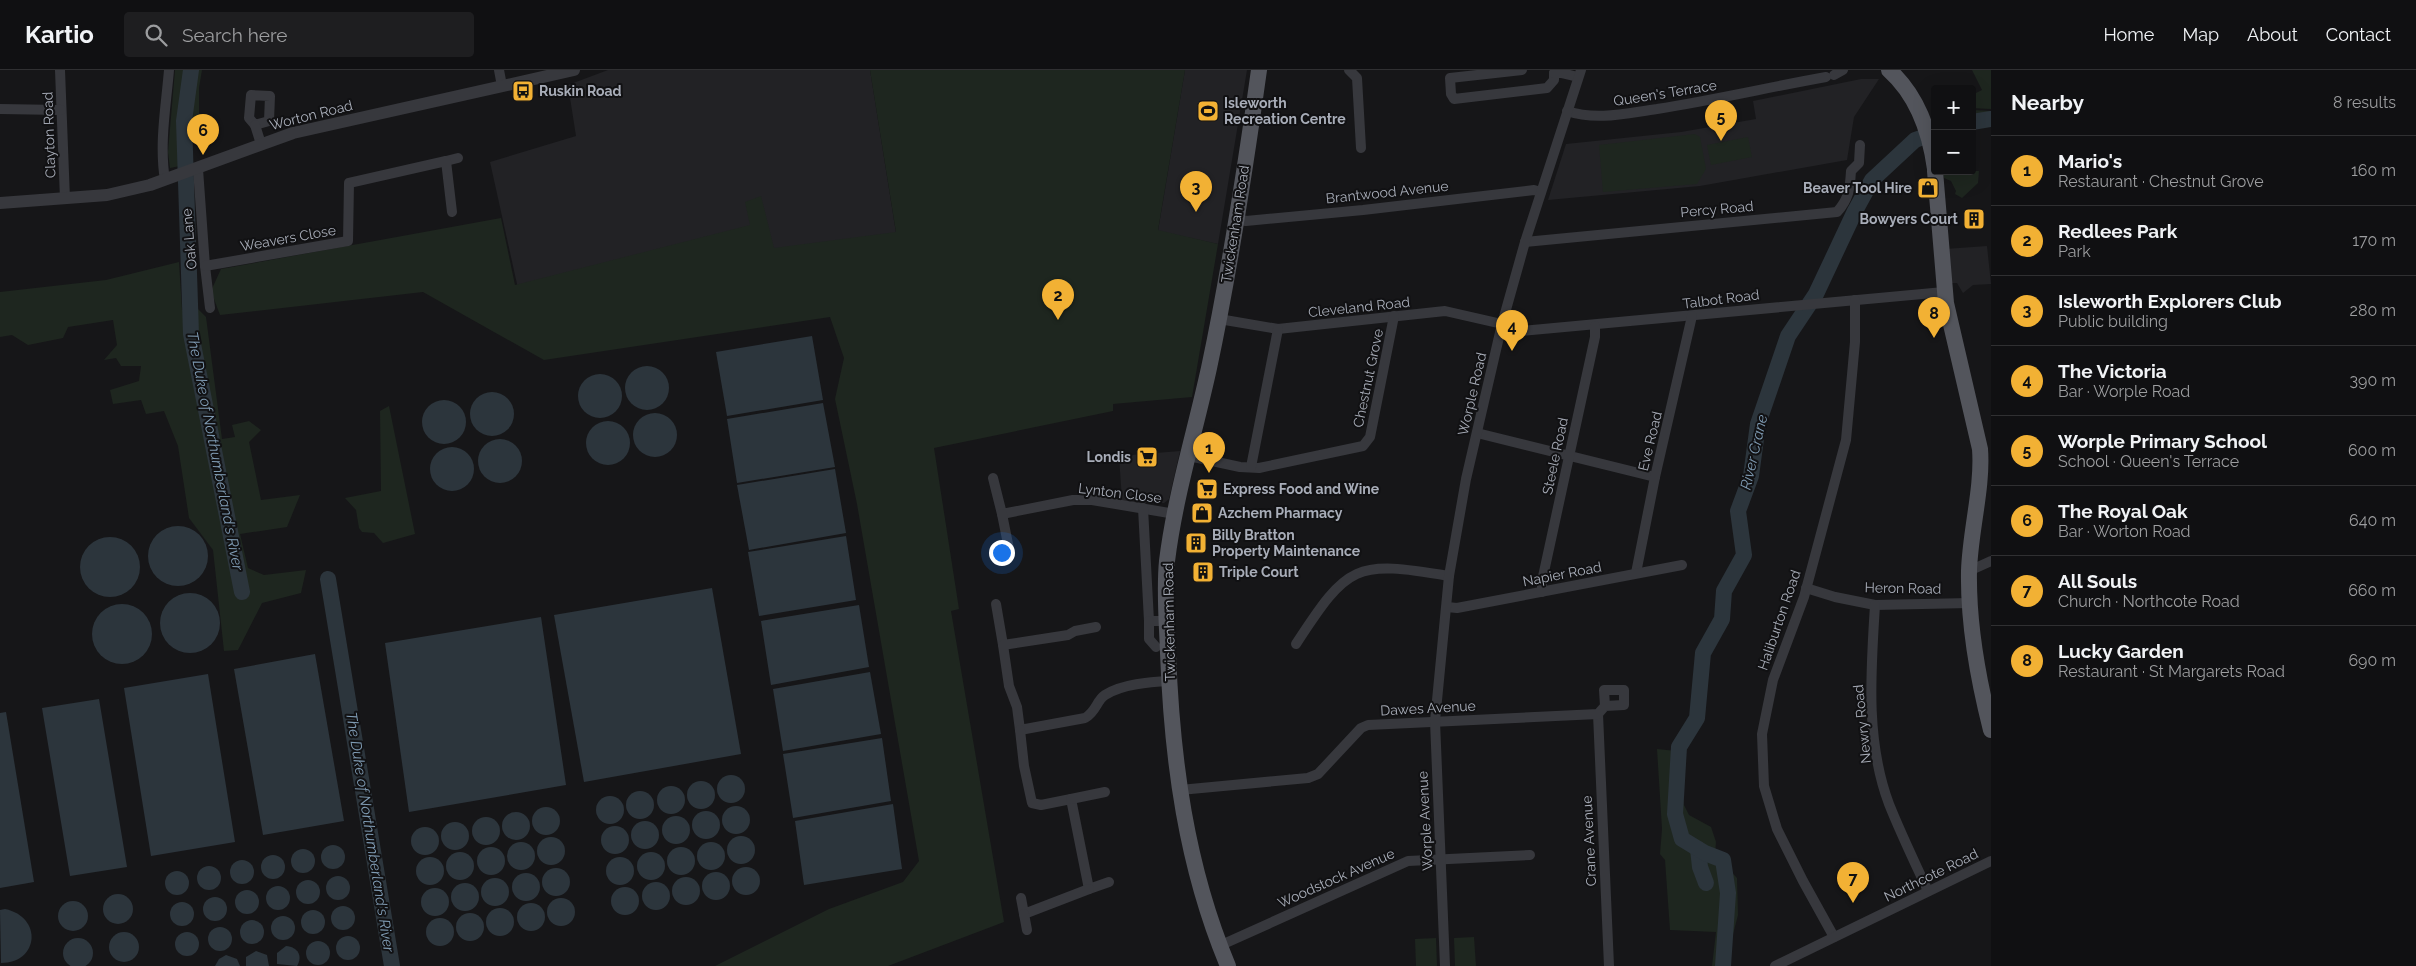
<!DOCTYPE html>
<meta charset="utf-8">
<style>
:root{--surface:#101012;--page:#1e1e20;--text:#f1f3f6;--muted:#9c9d9f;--line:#303032;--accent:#f2b134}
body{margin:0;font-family:Raleway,sans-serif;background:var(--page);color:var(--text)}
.controls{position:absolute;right:15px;top:15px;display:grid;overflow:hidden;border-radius:5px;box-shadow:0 5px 20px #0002}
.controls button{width:45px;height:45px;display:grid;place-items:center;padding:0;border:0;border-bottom:1px solid var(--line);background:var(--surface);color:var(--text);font:25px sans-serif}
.you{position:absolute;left:1001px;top:482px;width:18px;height:18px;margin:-12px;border:4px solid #fff;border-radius:50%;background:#1a73e8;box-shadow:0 0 0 8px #1a73e833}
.badge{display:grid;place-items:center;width:32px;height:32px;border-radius:50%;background:var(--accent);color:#111;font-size:16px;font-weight:700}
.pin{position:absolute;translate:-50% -41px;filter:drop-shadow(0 1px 2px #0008)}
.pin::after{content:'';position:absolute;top:26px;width:18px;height:15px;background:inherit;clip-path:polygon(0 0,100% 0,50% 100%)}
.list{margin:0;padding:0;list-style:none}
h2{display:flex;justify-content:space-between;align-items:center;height:65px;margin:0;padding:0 20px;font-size:21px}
h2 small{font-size:16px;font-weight:400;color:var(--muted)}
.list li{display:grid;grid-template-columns:32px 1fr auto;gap:15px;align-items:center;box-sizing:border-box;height:70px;padding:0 20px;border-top:1px solid var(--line)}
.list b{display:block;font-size:19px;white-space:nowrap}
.list p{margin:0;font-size:16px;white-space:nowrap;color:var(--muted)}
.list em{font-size:16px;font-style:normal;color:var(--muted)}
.icon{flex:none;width:28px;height:28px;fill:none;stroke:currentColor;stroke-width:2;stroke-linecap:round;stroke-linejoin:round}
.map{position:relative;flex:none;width:1991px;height:896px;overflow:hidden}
header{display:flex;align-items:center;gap:30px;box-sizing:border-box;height:70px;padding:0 25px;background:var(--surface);border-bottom:1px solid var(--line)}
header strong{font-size:24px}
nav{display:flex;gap:28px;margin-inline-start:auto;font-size:18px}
.search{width:350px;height:45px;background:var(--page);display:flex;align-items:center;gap:12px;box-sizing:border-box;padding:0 18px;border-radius:5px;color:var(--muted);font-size:19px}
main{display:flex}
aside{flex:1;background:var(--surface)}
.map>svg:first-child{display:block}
.built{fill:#222225}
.green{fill:#1e261f}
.water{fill:#2c353c}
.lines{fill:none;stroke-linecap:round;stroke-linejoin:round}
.river{stroke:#2c353c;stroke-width:16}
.minor{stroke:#37383d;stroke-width:10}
.tertiary{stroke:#37383d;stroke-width:12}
.primary{stroke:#53555c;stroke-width:16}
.labels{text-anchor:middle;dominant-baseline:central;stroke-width:4;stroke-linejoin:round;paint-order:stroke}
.poi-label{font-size:14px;font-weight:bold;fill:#a8adb8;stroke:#111113;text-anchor:start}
.street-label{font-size:14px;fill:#a8adb8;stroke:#111113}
.water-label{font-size:15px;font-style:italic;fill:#7f9bb3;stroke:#111113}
</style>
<header>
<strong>Kartio</strong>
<div class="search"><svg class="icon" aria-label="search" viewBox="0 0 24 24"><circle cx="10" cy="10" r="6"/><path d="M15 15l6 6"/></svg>Search here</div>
<nav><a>Home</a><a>Map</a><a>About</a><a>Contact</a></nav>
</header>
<main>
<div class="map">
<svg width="1991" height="896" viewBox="0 0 1991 896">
<rect width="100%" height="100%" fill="#161618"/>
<g class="built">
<path d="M608,0H870L896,163L519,223L490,92L576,66L568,15Z"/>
<path d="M1185,0H1247L1218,174L1158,161Z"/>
<path d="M1861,9H1879L1854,47L1847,90L1700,116L1548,130L1566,74L1681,62L1756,49L1753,31Z"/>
<path d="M1987,176L1991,214L1973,215L1963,223L1957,213H1948L1945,179Z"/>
<path d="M1180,381L1169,429L1164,433H1138L1122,430L1119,386Z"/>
</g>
<g class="green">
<path d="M175,0H187L182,44L180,96L170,98L168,82Z"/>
<path d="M195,0H202L199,18V60L190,62V45Z"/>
<path d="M870,0H1185L1158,160L1218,174L1192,327L1113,334V341L934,378L959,539L951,541L1004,852L888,896H715L829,839L903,812L919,791L857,434L835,329L844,288L830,247L544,290L423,222L220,245L211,221L221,199L501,148L515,215L750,155L745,132L761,126L774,178L896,162Z"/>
<path d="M1972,0H1991V39L1972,38V25L1982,20Z"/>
<path d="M1972,40L1991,41V47L1972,48Z"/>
<path d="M1695,64L1700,67L1706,99L1697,114L1603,122L1599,75Z"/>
<path d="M1748,67L1752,87L1711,95L1707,75Z"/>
<path d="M1942,101H1979L1978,113L1962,128L1955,124L1956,121L1951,111L1944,108Z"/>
<path d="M179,192L182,240L197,238L206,247L222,369L235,367L232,355L249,351L261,360L249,372L261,430L300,425L287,457L240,464L248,498L264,505L306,500L301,523L262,533L238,580L224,581L213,480L189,448L178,376L164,341L146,344L141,330L113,334L110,320L139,311L141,296H121L116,288L104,290L117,275L113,250L68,257L63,268L28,275L12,265L0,267V222L106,210Z"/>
<path d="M389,336L415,464L383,473L374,463L362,462L359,458L356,440L345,428L381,421L380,341Z"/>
<path d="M1657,679L1676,681L1684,735L1689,745L1711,757L1716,772L1715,785L1737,808L1738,845L1731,872V896H1712L1716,862L1670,860L1665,790L1660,784L1662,759Z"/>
<path d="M1474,867L1476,896H1455L1454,868Z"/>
<path d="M1436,868L1437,896H1416L1415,869Z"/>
</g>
<g class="water">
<path d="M812,266L823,330L727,346L716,282Z"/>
<circle cx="647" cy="318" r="22"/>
<circle cx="600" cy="326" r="22"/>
<circle cx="492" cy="344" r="22"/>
<circle cx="444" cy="352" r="22"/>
<path d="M823,333L835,397L737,413L727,349Z"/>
<circle cx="655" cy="365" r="22"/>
<circle cx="608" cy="373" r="22"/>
<circle cx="500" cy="391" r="22"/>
<circle cx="452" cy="399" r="22"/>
<path d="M835,399L846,463L749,480L737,415Z"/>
<circle cx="178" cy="486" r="30"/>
<path d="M846,466L856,530L759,546L748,482Z"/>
<circle cx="110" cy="497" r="30"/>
<path d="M712,518L741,684L584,712L554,545Z"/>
<circle cx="190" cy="553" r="30"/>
<circle cx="122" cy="564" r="30"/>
<path d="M859,535L869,597L771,615L761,551Z"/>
<path d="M541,547L566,715L409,742L385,573Z"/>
<path d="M315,584L344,751L263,765L234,599Z"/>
<path d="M870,602L881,664L783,681L773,619Z"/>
<path d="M208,604L235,772L151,786L124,618Z"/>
<path d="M99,629L127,797L70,806L42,638Z"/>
<path d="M6,642L34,812L0,818V643Z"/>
<path d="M882,668L891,731L793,748L783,684Z"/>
<circle cx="731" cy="719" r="14"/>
<circle cx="701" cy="725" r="14"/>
<circle cx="671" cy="730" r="14"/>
<circle cx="640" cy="735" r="14"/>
<circle cx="610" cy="740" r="14"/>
<path d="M893,734L902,799L804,815L795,751Z"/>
<circle cx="736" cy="750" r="14"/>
<circle cx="546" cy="751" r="14"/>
<circle cx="706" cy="755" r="14"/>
<circle cx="516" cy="756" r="14"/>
<circle cx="676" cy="760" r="14"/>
<circle cx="486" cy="761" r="14"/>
<circle cx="645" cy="765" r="14"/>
<circle cx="455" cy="766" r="14"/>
<circle cx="615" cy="770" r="14"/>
<circle cx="425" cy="771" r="14"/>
<circle cx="741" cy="780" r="14"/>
<circle cx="551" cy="781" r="14"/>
<circle cx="521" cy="786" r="14"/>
<circle cx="711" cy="786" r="14"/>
<circle cx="333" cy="787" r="12"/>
<circle cx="681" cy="791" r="14"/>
<circle cx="491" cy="791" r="14"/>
<circle cx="303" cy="791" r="12"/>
<circle cx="651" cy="796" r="14"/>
<circle cx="460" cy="796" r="14"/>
<circle cx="273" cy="797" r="12"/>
<circle cx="430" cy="801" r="14"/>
<circle cx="620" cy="801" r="14"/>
<circle cx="242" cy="802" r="12"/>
<circle cx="209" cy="808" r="12"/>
<circle cx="746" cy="811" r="14"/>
<circle cx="556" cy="812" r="14"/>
<circle cx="177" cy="813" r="12"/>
<circle cx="716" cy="816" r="14"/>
<circle cx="526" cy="817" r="14"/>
<circle cx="338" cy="818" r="12"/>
<circle cx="686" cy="821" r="14"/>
<circle cx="495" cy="822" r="14"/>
<circle cx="308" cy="822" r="12"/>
<circle cx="656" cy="826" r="14"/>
<circle cx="465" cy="827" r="14"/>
<circle cx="278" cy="828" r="12"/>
<circle cx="625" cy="831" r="14"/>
<circle cx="435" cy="832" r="14"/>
<circle cx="247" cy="832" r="12"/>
<circle cx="118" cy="839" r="15"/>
<circle cx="215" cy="839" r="12"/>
<circle cx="561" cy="842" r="14"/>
<circle cx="73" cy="846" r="15"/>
<circle cx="182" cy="844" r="12"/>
<circle cx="531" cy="847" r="14"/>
<circle cx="343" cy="848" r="12"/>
<circle cx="500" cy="852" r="14"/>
<path d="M5,839C43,847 39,893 1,893L0,840Z"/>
<circle cx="313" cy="852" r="12"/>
<circle cx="470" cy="857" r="14"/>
<circle cx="283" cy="858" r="12"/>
<circle cx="440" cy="862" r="14"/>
<circle cx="252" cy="862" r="12"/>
<circle cx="220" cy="869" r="12"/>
<circle cx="187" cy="874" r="12"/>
<circle cx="124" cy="877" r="15"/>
<circle cx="348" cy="878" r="12"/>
<circle cx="78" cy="883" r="15"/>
<circle cx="318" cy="883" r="12"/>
<path d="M286,876C298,877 303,886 297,896L277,894V883Z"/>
<path d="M256,881L267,885L269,896H246V887Z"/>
<path d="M226,885L237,889L240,896H215L219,889Z"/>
</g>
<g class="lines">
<g class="river">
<path d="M191,0L184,51L191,264L242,522"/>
<path d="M1972,52L1991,49"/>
<path d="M328,509L392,896"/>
<path d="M1698,779L1700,797L1706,813"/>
<path d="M1723,896L1728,823L1723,790L1705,783L1682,769L1675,744L1679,677L1697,648L1703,583L1722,549L1724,521L1744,485L1738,441L1751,406L1758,354L1788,266L1816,224L1855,141L1872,110L1915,70L1935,63"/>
</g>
<g class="minor">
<path d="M60,0L65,129"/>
<path d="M499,0L502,16"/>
<path d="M1349,0L1357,8L1361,78"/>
<path d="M1522,0L1450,8L1451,24L1454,29L1547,18L1554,10V3"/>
<path d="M1554,3H1561L1578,7"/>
<path d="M1834,5L1843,0"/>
<path d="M251,25L270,26L269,51L255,55L249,48Z"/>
<path d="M0,39L61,40"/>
<path d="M1567,41C1597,51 1627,43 1657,39C1714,30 1770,17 1826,7"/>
<path d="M255,55L261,74"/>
<path d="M446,91L458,88"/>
<path d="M198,99L205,196L210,238"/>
<path d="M165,110C159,74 166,36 169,0"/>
<path d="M1237,149L1246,151L1363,140L1534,120L1541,122"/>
<path d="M1525,172L1837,142C1849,129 1850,118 1851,101L1859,93L1860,75"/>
<path d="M205,196L348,171L349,113L446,91L452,142"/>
<path d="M1219,249L1278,259L1445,241L1502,254"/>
<path d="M1500,263L1944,222"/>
<path d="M1477,363L1655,407"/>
<path d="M1189,386L1240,397L1259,398L1363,376L1370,367L1394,246"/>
<path d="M1251,397L1278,259"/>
<path d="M993,408L1002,444L1073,430H1092L1175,444"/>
<path d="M1143,438L1149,551H1167"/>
<path d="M1002,444L1010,484"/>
<path d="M1969,501L1991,491"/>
<path d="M1636,503L1655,407L1692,246"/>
<path d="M1806,518L1835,527L1875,535L1970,533"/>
<path d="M1542,522V511L1595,267V256"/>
<path d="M996,534L1003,575"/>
<path d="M1875,535C1871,601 1865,670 1889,734C1901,764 1915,793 1928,821"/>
<path d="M1447,537L1457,538L1682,495"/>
<path d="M1149,551V569L1156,577"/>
<path d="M1096,557L1075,561L1068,565L1003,575L1009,616L1017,637L1020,660L1085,648C1097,641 1096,631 1105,625C1122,614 1150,612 1170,611"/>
<path d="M1296,574C1348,494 1355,490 1449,506"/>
<path d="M1598,644L1609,896"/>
<path d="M1020,660L1024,696L1032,733L1041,735L1071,729L1089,819L1109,812"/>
<path d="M1180,720L1308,708L1318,704L1361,658L1368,655L1598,644L1605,636L1604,620H1624V635L1605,636"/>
<path d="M1071,729L1105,722"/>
<path d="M1021,828L1024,844L1089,819"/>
<path d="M1024,844L1027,860"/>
<path d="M1834,867L1803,811L1777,759L1764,716L1762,664L1773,610L1804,527L1846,370L1855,272V230"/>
<path d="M1219,876L1408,791L1530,785"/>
<path d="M1445,896L1435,651L1449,506L1466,409L1502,254L1525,172L1581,0"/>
<path d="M1775,896L1991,791"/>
</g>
<path class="tertiary" d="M0,133L107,125L150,115L293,63L574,0"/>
<g class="primary">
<path d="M1889,0C1918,26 1930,62 1935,99"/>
<path d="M1935,101L1946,233L1980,379C1983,417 1970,462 1969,501C1968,554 1978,609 1991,660"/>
<path d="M1228,896C1186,796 1172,690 1168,583C1167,552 1164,521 1167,491C1175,426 1195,362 1209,298C1230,200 1245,100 1259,0"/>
</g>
</g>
<defs>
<g id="bus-square" transform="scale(1.125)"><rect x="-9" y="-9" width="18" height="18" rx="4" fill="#f2b134" stroke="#111113"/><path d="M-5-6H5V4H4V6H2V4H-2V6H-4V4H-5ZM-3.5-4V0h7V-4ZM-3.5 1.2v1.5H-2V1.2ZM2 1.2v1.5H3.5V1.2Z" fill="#111"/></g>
<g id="stadium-square" transform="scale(1.125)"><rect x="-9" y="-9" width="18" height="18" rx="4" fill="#f2b134" stroke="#111113"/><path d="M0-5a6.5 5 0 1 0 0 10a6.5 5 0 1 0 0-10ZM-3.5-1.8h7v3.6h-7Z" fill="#111"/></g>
<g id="shop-square" transform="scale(1.125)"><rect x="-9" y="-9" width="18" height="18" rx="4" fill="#f2b134" stroke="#111113"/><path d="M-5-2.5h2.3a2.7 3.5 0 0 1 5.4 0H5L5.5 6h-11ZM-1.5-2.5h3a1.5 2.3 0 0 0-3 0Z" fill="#111"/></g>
<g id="building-square" transform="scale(1.125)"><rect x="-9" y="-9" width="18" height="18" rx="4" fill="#f2b134" stroke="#111113"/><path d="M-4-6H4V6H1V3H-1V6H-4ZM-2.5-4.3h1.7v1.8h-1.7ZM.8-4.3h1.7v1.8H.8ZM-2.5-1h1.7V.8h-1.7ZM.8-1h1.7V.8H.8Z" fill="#111"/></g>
<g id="supermarket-square" transform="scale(1.125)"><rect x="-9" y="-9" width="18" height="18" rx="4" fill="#f2b134" stroke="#111113"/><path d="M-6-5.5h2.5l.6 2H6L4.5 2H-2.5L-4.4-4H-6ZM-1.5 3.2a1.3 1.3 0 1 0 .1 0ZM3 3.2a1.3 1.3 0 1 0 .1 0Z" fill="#111"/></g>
</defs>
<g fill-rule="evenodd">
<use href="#bus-square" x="523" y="21"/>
<use href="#stadium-square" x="1208" y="41"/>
<use href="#shop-square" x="1928" y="118"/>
<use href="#building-square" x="1974" y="149"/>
<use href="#supermarket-square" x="1147" y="387"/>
<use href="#supermarket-square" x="1207" y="419"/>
<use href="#shop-square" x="1202" y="443"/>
<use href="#building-square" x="1196" y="473"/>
<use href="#building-square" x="1203" y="502"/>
</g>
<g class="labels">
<g class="poi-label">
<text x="539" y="21">Ruskin Road</text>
<text x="1224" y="33">Isleworth<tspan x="1224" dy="16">Recreation Centre</tspan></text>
<text x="1912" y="118" text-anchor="end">Beaver Tool Hire</text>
<text x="1958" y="149" text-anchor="end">Bowyers Court</text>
<text x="1131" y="387" text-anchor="end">Londis</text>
<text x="1223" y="419">Express Food and Wine</text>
<text x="1218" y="443">Azchem Pharmacy</text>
<text x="1212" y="465">Billy Bratton<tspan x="1212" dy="16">Property Maintenance</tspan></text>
<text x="1219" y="502">Triple Court</text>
</g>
<g class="street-label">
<text transform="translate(1665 23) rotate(-9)">Queen's Terrace</text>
<text transform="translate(311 45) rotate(-14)">Worton Road</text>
<text transform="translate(49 65) rotate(-92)">Clayton Road</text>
<text transform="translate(1387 122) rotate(-6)">Brantwood Avenue</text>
<text transform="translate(1717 139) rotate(-5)">Percy Road</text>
<text transform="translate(1235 154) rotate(-81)">Twickenham Road</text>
<text transform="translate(288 168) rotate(-10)">Weavers Close</text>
<text transform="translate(189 169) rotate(-95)">Oak Lane</text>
<text transform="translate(1721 229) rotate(-7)">Talbot Road</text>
<text transform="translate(1359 237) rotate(-6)">Cleveland Road</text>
<text transform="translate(1368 308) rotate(-78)">Chestnut Grove</text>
<text transform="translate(1472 324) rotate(-77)">Worple Road</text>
<text transform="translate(1650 371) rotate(-76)">Eve Road</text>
<text transform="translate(1555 386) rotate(-78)">Steele Road</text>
<text transform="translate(1120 423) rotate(7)">Lynton Close</text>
<text transform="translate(1562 504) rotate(-11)">Napier Road</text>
<text transform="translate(1903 518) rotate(1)">Heron Road</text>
<text transform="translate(1779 550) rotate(-71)">Haliburton Road</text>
<text transform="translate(1169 552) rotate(-91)">Twickenham Road</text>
<text transform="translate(1428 638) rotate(-3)">Dawes Avenue</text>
<text transform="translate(1862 654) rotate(-96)">Newry Road</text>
<text transform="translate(1425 751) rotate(-93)">Worple Avenue</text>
<text transform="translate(1589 771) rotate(-93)">Crane Avenue</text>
<text transform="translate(1931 805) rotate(-26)">Northcote Road</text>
<text transform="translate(1336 808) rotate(-24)">Woodstock Avenue</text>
</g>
<g class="water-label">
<text transform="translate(215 381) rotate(79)">The Duke of Northumberland's River</text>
<text transform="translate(1754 382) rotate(-77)">River Crane</text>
<text transform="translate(370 762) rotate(81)">The Duke of Northumberland's River</text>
</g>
</g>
</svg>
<div class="controls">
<button>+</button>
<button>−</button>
</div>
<div class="you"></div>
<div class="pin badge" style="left:1209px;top:403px">1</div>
<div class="pin badge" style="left:1058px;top:250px">2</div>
<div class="pin badge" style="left:1196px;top:142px">3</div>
<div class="pin badge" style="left:1512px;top:281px">4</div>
<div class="pin badge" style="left:1721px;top:71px">5</div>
<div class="pin badge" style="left:203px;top:85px">6</div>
<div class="pin badge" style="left:1853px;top:833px">7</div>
<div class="pin badge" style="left:1934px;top:268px">8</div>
</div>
<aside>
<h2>Nearby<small>8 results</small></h2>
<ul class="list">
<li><span class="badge">1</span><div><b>Mario's</b><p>Restaurant · Chestnut Grove</p></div><em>160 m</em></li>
<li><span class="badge">2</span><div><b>Redlees Park</b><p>Park</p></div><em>170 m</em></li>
<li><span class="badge">3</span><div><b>Isleworth Explorers Club</b><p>Public building</p></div><em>280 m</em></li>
<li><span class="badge">4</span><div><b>The Victoria</b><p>Bar · Worple Road</p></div><em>390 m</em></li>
<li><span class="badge">5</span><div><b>Worple Primary School</b><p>School · Queen's Terrace</p></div><em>600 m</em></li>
<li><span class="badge">6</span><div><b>The Royal Oak</b><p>Bar · Worton Road</p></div><em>640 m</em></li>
<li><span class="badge">7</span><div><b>All Souls</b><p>Church · Northcote Road</p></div><em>660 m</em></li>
<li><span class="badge">8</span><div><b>Lucky Garden</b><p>Restaurant · St Margarets Road</p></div><em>690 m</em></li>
</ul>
</aside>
</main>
